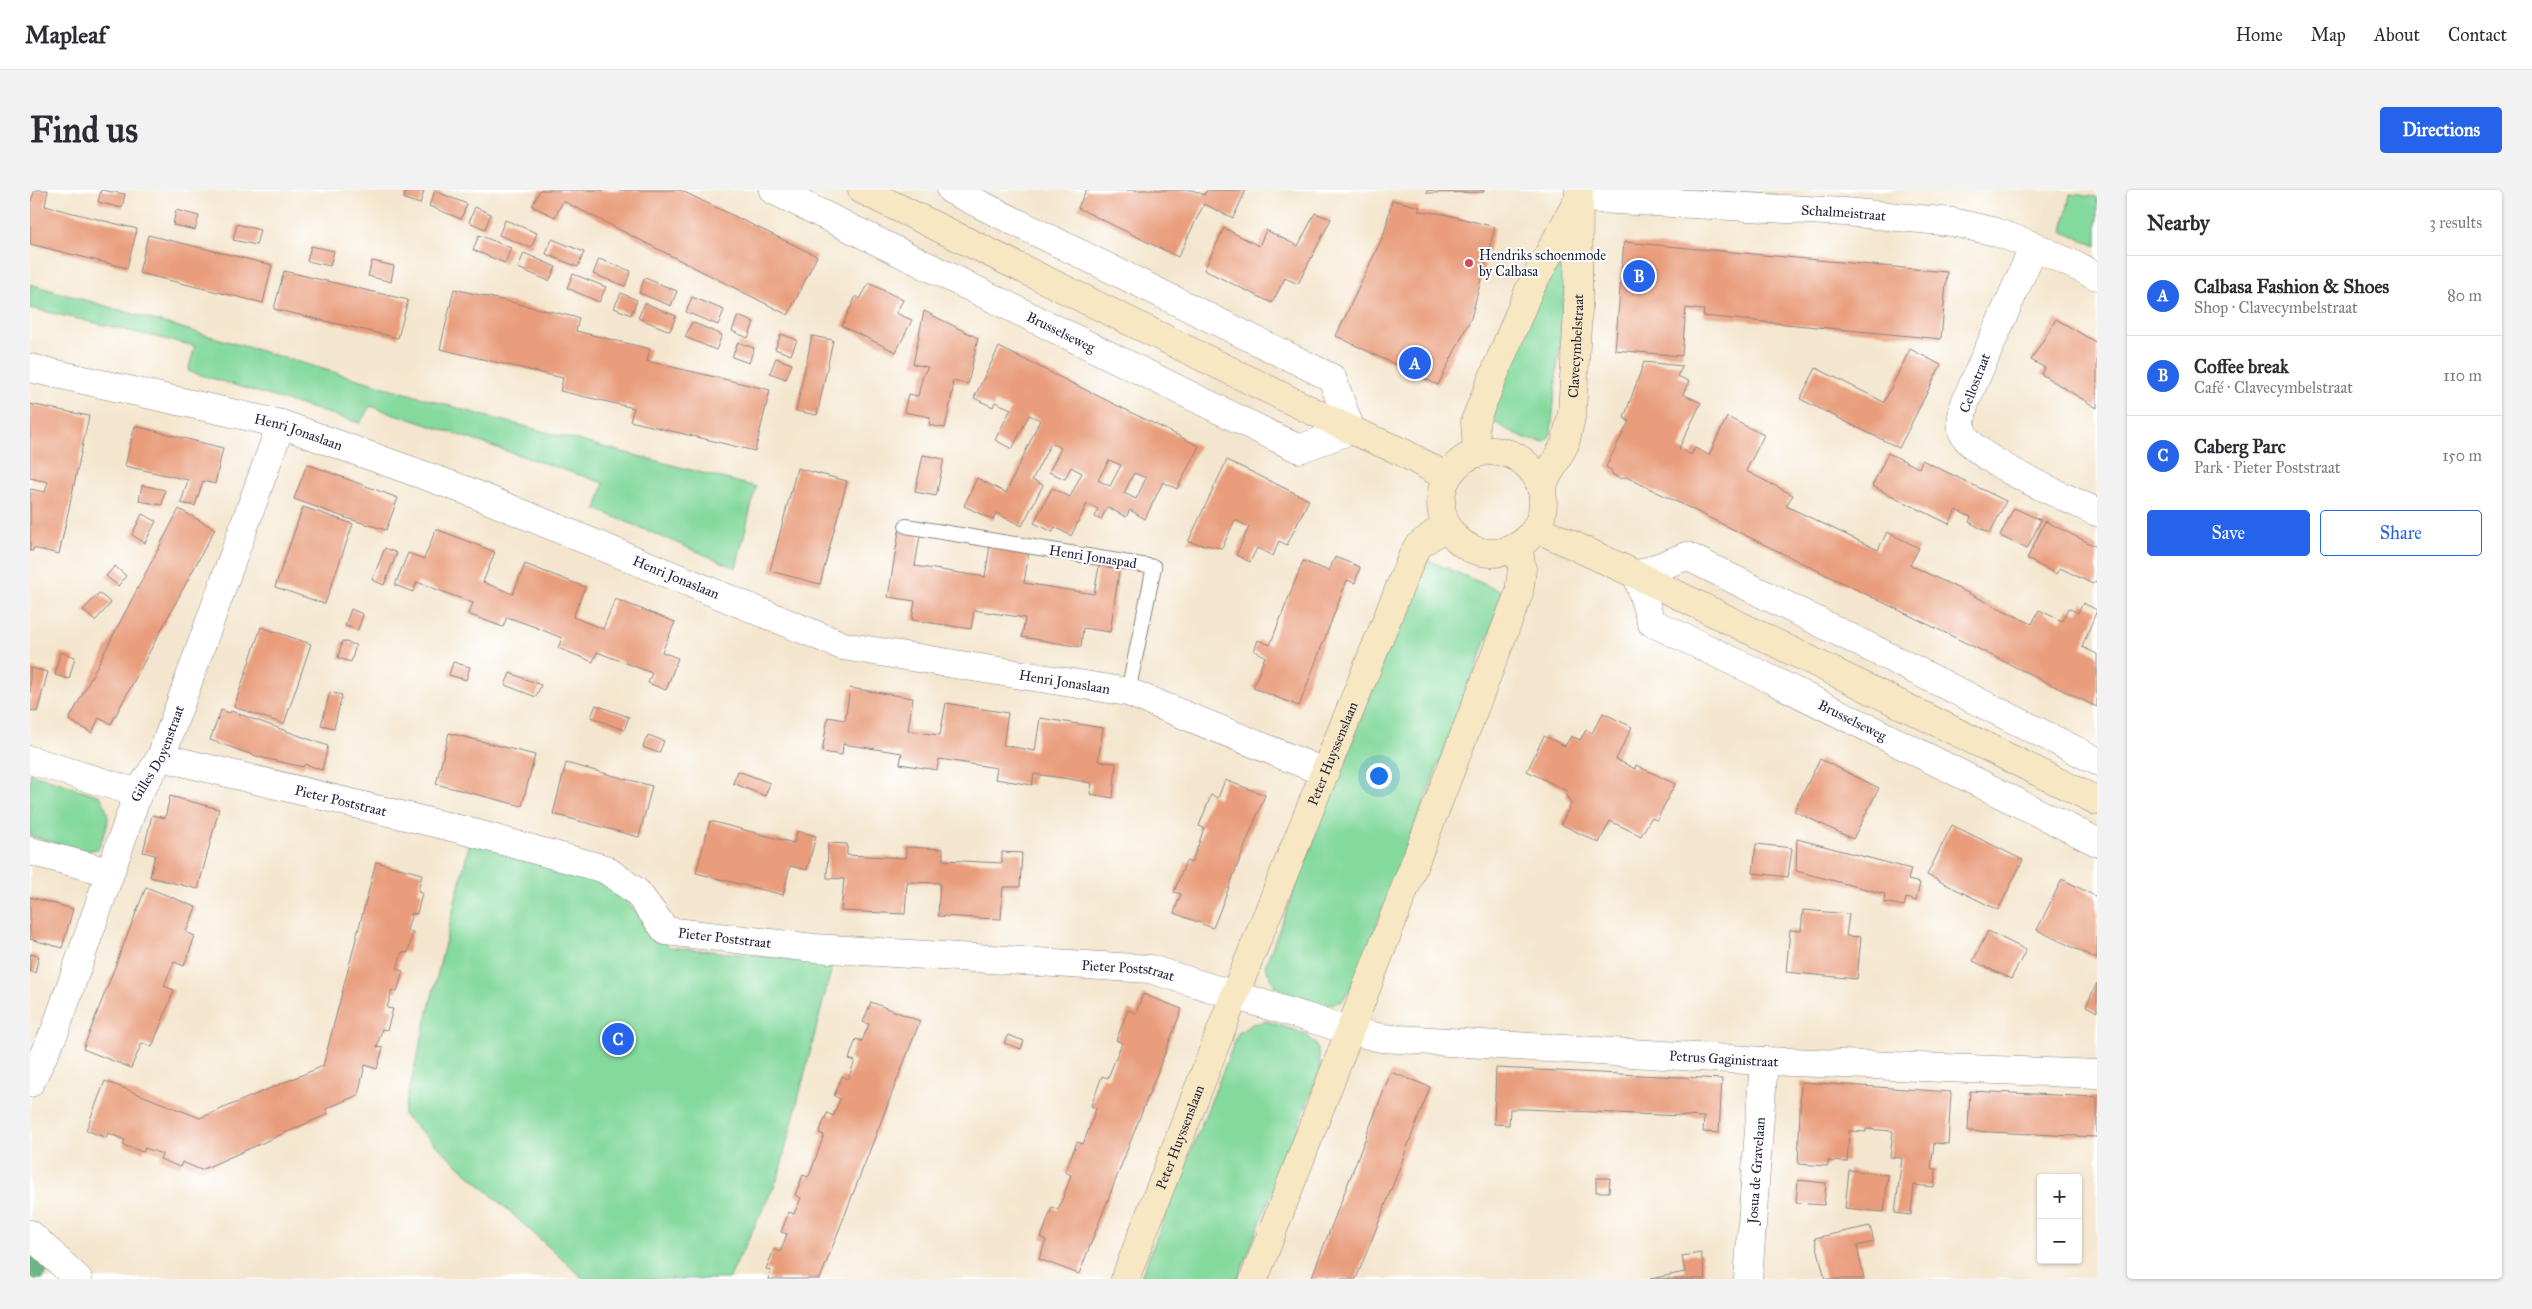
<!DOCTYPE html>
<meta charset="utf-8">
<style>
:root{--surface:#fff;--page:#f2f2f3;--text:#2b2b33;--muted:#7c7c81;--line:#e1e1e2;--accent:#2563eb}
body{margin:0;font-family:"IM FELL Great Primer",serif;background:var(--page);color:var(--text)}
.controls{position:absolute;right:15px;bottom:15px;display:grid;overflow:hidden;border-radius:5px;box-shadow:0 1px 4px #0004}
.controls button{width:45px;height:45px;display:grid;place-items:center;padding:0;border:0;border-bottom:1px solid var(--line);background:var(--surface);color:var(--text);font:25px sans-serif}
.you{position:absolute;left:1348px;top:585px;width:18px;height:18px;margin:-12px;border:4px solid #fff;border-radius:50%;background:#1a73e8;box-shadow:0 0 0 8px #1a73e833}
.badge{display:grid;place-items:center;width:32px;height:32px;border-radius:50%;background:var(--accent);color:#fff;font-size:16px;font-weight:700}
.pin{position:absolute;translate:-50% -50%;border:2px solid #fff;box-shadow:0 1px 5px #0006}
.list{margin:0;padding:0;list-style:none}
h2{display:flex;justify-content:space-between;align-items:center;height:65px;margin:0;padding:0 20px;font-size:21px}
h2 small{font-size:16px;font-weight:400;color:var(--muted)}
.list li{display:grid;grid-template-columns:32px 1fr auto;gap:15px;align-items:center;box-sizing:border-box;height:80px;padding:0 20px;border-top:1px solid var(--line)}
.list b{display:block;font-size:19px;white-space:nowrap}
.list p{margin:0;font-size:16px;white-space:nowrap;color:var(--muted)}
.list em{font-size:16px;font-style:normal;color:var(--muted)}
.actions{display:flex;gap:10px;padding:15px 20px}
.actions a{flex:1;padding:11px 0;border:1px solid var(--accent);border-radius:5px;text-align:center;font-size:18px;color:var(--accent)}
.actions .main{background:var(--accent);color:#fff}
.map{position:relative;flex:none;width:2067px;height:1089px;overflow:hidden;border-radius:5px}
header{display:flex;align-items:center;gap:30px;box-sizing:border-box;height:70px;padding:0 25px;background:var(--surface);border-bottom:1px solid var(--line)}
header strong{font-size:24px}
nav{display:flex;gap:28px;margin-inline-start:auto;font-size:18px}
.intro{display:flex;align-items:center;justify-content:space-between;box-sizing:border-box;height:120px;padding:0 30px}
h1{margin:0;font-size:35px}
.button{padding:12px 22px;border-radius:5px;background:var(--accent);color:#fff;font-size:18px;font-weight:700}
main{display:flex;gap:30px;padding:0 30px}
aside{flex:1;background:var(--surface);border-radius:5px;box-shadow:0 1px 4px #0004}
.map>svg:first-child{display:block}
.green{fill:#84d99d;stroke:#537e6c}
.forest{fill:#6bb984;stroke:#466e60}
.building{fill:#e99d7b;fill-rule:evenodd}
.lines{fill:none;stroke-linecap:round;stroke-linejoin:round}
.lane-casing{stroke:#8b8484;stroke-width:16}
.street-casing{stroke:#8b8484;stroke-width:29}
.secondary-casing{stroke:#8b8484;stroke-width:29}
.lane{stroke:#fff;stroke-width:14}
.street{stroke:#fff;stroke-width:28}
.secondary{stroke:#f7e8c3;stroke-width:28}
.poi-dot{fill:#d1495b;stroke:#fff;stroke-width:2}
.labels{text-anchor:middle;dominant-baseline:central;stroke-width:4;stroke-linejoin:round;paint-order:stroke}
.street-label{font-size:14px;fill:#22223b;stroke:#fff}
.poi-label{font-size:14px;fill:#22223b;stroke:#fff;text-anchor:start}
</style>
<header>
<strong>Mapleaf</strong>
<nav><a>Home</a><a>Map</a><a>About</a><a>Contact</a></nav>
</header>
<div class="intro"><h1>Find us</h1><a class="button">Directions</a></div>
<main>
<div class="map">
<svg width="2067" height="1089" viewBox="0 0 2067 1089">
<rect width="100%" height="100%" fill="#fff"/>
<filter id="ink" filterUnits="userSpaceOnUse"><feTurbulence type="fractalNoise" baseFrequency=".02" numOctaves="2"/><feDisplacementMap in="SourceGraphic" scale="10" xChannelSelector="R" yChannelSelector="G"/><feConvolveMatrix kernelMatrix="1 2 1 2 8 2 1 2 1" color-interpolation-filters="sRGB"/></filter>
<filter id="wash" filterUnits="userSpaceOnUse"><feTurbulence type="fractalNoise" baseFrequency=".0096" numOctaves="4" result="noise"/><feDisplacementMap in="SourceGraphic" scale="20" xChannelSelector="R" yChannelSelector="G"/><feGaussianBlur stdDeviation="1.12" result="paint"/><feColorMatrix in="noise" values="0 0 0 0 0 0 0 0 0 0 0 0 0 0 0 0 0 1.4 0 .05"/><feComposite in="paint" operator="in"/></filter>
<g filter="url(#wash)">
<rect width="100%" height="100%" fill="#f4e6ce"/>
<g class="green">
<path d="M2040,4L2067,7V56L2033,42Z"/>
<path d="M1523,73L1537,77L1521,244L1515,252L1495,249L1454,227Z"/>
<path d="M0,94L455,226L726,297L706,378L566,319L574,293L340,216L330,233L158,181L165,156L0,118Z"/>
<path d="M1393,368L1475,403L1323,795L1311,812L1292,816L1267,810L1245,797L1235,776Z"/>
<path d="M0,583L70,606C84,629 77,636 68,659L53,661L0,646Z"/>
<path d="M441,647L580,694L639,757L803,773L748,988L699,1089H554L373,925Z"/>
<path d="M1237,831C1269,843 1292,841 1290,881L1208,1089H1110L1208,843L1222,834Z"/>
</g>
<path class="forest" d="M0,1064L17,1081L13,1089H0Z"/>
<g id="blocks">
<g class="building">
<path d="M5,0H18L15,16L107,39L97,78L0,54V13Z"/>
<path d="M71,0L95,4L92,18L68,12Z"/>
<path d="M376,0H394L390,14L374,9Z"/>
<path d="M510,0H650L787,66L758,125L533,11L525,27L502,16Z"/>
<path d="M1056,0H1163L1174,5L1177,0H1216L1203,28L1174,14L1148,67L1048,18Z"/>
<path d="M1397,0H1454V2L1397,3Z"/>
<path d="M405,1L437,14L431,29L399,16Z"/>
<path d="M1362,10L1390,17L1388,21L1414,24L1465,37L1441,128L1408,195L1306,146L1354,44Z"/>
<path d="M445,17L461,24L455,39L439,32Z"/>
<path d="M146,20L169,26L165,40L143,35Z"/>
<path d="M1285,23L1301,29L1268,94L1255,88L1242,113L1174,80L1194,38L1229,56L1236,40L1268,56Z"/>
<path d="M475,30L507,43L501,58L469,45Z"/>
<path d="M207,34L230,40L226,55L203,50Z"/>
<path d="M118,45L242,75L233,113L109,83Z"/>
<path d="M449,45L481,58L475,73L443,60Z"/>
<path d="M522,49L554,62L548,77L516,64Z"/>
<path d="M1594,52L1917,82L1911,149L1673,126L1674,120L1656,118L1652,166L1585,160Z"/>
<path d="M281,56L304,61L300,76L277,71Z"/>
<path d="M494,63L526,77L519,91L488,78Z"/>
<path d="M569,69L601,81L595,96L563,84Z"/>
<path d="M342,71L364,76L361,92L338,86Z"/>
<path d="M254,81L378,110L368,148L244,119Z"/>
<path d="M543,84L576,97L569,112L537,98Z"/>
<path d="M615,88L647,101L641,116L609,103Z"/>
<path d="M839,93L873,110L866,123L882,130L866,162L812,136L826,106L830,109Z"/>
<path d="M424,99L549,128L546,141L620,159L617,171L740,200L725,261L600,231L604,218L530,201L533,188L410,159Z"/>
<path d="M591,103L607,110L601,125L584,118Z"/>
<path d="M662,107L694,120L688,135L656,122Z"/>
<path d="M615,113L646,126L640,141L608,128Z"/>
<path d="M894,121L948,148L938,194L922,191L923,200L915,238L899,235L900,227L874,222L878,204L888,206L893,185L898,177L883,174Z"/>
<path d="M708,126L724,132L718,148L702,141Z"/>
<path d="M2026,129L2067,153V218L2011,184L2015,178L2001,170Z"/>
<path d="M662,132L692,145L686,160L655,147Z"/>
<path d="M751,144L767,150L761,165L745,159Z"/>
<path d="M782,146L803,150L787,225L766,221Z"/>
<path d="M708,152L724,158L719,173L702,167Z"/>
<path d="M969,157L1169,256L1147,299L1133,292L1115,329L1100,320L1096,327L1077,317L1071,330L1065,327L1068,319L1057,314L1041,346L1025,337L1023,342L1004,333L1022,298L1040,307L1052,283L1041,277L1035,289L1019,282L1031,258L1021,253L1002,290L1013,295L992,336L966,323L963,330L934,316L947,288L976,303L1010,230L999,225L982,259L965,250L981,219L965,212L963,217L944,208ZM1079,270L1091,275L1080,296L1068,290ZM1104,283L1116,288L1106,309L1094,303Z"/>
<path d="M1880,159L1911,175L1869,258L1770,209L1786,178L1854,212Z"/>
<path d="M746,168L762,174L756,189L740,183Z"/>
<path d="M1614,172L1653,176L1647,186L1659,191L1653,204L1671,213L1649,258L1661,265L1665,258L1679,265L1697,227L1734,245L1716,281L1763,305L1756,316L1848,360L1857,342L1889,358L1880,375L2002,434L2009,420L2032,431L2038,418L2048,423L2053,413L2067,420L2052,457L2067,464V517L1596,287L1591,289L1583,285L1581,280L1576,277L1599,231L1594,228Z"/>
<path d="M0,214L59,226L29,364L3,358V361H0V299L15,302L18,292L0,288Z"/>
<path d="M105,236L193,258L185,294L173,291L165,316L151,313L158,290L95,276Z"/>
<path d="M1858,263L1889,278L1892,270L1976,311L1960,343L1939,332L1941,327L1926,320L1919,334L1842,296Z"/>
<path d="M893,265L914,269L906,306L885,302Z"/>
<path d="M1197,270L1279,310L1257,355L1249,351L1243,366L1227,358L1220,372L1206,365L1219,337L1205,330L1192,358L1158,352Z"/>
<path d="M277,274L368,308L356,340L316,328L264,309Z"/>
<path d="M767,278L817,291L790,394L740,381Z"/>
<path d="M112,295L135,300L132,315L109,311Z"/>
<path d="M273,317L323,334L295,414L245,397Z"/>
<path d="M1984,318L2011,330L1997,359L1970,346Z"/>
<path d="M149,319L185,339L81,534L69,528L62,543L39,530Z"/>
<path d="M112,324L126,331L115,353L102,345Z"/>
<path d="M2015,331L2067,357V392L2065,391L2063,394L2030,378L2026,384L1997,369Z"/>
<path d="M406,339L465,362L453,392L483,404L495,374L555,397L543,427L573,439L585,409L645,432L632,462L648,468L636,500L618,493L622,483L567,462L563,472L546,465L528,458L532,448L505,437L477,427L473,437L438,424L443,413L387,392L383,402L365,395L378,363L394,369Z"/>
<path d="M869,341L890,345L885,376L955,387L960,355L999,361L994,393L1064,404L1070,371L1090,375L1080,442L1053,438L1051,457L992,447L995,428L944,420L941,439L882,430L885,411L858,407Z"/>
<path d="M355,358L367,363L354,395L342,390Z"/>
<path d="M1305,367L1330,377L1325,393L1317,390L1269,516L1223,498L1235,466L1224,461L1228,450L1240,455L1273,371L1299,381Z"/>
<path d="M85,376L96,386L88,396L76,386Z"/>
<path d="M69,403L81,413L65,431L53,420Z"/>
<path d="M321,419L333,424L328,440L315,436Z"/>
<path d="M231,437L281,454L254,534L204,517Z"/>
<path d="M312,451L326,455L321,472L308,468Z"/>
<path d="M30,462L45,467L39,489L25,485Z"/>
<path d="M423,472L440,477L436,490L419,485Z"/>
<path d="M0,478L18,482L7,522L0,520Z"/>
<path d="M480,483L511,495L506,507L475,495Z"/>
<path d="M820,498L883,508L878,540L894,543L910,545L916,513L978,523L973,555L1005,561L1010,528L1073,538L1068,571L1086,573L1083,608L1060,604L1062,593L1033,588L1004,584L1002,595L984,592L965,589L967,578L909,569L907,580L888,577L870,574L872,563L813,554L812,565L792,562L798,527L815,530Z"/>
<path d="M300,502L312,505L304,538L291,535Z"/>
<path d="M566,515L599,527L594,540L561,527Z"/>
<path d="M191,520L200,523L201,521L298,556L292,580L275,574L273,577L229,567L180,550Z"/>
<path d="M1573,523L1602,537L1586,569L1605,579L1606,575L1645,594L1627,630L1621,628L1611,646L1580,631L1569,653L1531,634L1541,614L1536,605L1537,601L1497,581L1514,546L1535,556L1541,546L1550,550L1556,540L1562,543Z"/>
<path d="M419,543L505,565L492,616L406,594Z"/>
<path d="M618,545L634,551L629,563L613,557Z"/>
<path d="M1790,569L1849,598L1823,649L1764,621Z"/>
<path d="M536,573L622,596L609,647L523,624Z"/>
<path d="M708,581L740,593L735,606L703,593Z"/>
<path d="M1195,590L1235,605L1183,738L1144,723L1151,704L1144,702L1156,671L1161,673L1168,656L1174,638L1169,636L1181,605L1188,608Z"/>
<path d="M140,606L189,619L168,699L120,687L125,665L113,662L122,625L135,628Z"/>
<path d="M680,631L764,653L767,641L786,646L777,680L760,676L753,705L666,683Z"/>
<path d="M1922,635L1993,670L1968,720L1897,685Z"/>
<path d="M1767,649L1881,679L1878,690L1890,693L1886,711L1876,708L1874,716L1854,712L1855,704L1766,681Z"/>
<path d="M798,653L817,654V665L876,668V657L913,659V670L972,673V662L992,663L990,697H973L971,729L908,726L910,693L877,692L875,724L811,721L814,689L797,688Z"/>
<path d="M1726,654L1762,658L1758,687L1723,683Z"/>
<path d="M346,672L392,684L388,702L392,703L387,724L382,723L377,741L383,742L378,763L372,762L367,779L373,781L367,802L362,800L357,818L363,819L357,840L352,839L347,857L353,858L347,879L335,875L328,905L296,919L298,924L171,980L152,972L150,977L130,969L132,964L115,958L113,962L93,955L95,950L78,943L76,948L56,940L75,891L170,928L293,876Z"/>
<path d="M2032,689L2067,707V769L2007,740Z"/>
<path d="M116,697L166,717L156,742L165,746L154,776L144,772L134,796L144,800L122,857L112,853L101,878L53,859Z"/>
<path d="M0,707L43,719L32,758L0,749Z"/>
<path d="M1773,720L1819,724L1816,746L1831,747L1827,789L1756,782L1760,740L1771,741Z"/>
<path d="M1958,741L1996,760L1981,789L1943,771Z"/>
<path d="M0,764L9,766L5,783L0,781Z"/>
<path d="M2067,793V822L2056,816Z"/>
<path d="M1113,804L1152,819L1049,1084L1009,1069L1016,1050L1011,1048L1022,1017L1028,1020L1035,1002L1041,985L1035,982L1047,952L1053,954L1060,936L1066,918L1061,916L1072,886L1078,888L1085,870L1092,853L1086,850L1098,820L1106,823Z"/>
<path d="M841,812L890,831L790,1089H738L741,1081L736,1079L744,1059L750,1062L757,1044L751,1042L759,1022L764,1024L771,1008L765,1005L773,985L778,987L780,984L794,945L789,943L797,923L803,926L810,909L804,906L812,886L818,889L825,871L819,869L826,849L832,851L839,834L833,832Z"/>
<path d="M978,845L994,851L991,859L974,853Z"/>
<path d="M1466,878L1692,889L1689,943L1673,942L1674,927L1496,919H1480L1479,935L1464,934Z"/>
<path d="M1361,882L1400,897L1350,1029L1326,1089H1281Z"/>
<path d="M1771,892L1921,902L1918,954L1904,953L1901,979H1906L1904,997L1884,995L1881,1025L1865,1023L1872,968L1860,967L1863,941L1836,939V942L1819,941L1817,972L1798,971V976L1768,974Z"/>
<path d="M1940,901L2067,907V947L1938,941Z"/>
<path d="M1819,980L1858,985L1854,1022L1815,1018Z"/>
<path d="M1566,988H1580L1579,1002H1566Z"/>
<path d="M1768,990L1796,993L1794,1015L1766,1013Z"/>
<path d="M1840,1036L1844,1052L1827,1056L1834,1089H1795L1785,1048Z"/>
<path d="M1671,1063L1676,1089H1620L1655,1082L1652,1066Z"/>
</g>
</g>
</g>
<g filter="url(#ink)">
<use href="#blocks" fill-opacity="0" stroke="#8b8484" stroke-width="1"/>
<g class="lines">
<g class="lane-casing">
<path id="lane" d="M876,336L1124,377L1098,502"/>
</g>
<g class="street-casing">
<g id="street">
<path id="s1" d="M743,0L1269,259L1321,240L1302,188L921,0"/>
<path id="s2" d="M1549,8L1815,22L1922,32L1966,42L2004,56L2067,86"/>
<path d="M2004,56L1936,210C1933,219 1930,230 1932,240C1939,268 2039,309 2067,322"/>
<path id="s3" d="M0,178L251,234L435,300L813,456L1098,502L1294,582"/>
<path id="s4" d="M131,567L433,640L575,679L607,702L636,741L784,758L1120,779L1321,841L1352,848L1734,871L2067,884"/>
<path d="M0,570L108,603"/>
<path id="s5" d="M2067,571L1657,366L1607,385L1621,432L1730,484L2067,652"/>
<path d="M0,661L79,682"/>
<path id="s6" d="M0,893L25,841L108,603L131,567L251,234"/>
<path d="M0,1044L48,1089"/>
<path id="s7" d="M1718,1089L1734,871"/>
</g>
</g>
<g class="secondary-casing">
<g id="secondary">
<path d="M832,0L1321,240L1372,262L1417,287"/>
<circle cx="1462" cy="312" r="51"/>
<path d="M1447,263L1445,231L1449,221L1499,100L1547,12"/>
<path id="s8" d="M1511,298L1535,254L1542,223L1548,120L1549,0"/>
<path d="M1506,338L1607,385L2067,611"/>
<path id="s9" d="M1095,1089L1205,804L1382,367L1387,357L1416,335"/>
<path d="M1224,1089L1489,403L1492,379L1488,356"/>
</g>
</g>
<use href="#lane" class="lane"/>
<use href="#street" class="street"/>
<use href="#secondary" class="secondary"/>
</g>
</g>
<circle class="poi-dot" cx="1439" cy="73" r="5"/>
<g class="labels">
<g class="street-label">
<text stroke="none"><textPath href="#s2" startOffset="265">Schalmeistraat</textPath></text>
<text stroke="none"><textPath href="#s1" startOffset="321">Brusselseweg</textPath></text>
<text stroke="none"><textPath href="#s8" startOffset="149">Clavecymbelstraat</textPath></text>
<text transform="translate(1945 193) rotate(-69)">Cellostraat</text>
<text stroke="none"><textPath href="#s3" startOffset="276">Henri Jonaslaan</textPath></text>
<text transform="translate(1063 367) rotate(9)">Henri Jonaspad</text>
<text stroke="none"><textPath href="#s3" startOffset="681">Henri Jonaslaan</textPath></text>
<text stroke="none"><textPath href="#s3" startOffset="1086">Henri Jonaslaan</textPath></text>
<text stroke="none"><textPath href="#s5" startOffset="785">Brusselseweg</textPath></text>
<text stroke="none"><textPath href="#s9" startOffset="565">Peter Huyssenslaan</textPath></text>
<text stroke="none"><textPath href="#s6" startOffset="354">Gilles Doyenstraat</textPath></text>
<text stroke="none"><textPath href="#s4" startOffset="185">Pieter Poststraat</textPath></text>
<text stroke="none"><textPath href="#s4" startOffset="605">Pieter Poststraat</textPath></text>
<text stroke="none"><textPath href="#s4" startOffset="1010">Pieter Poststraat</textPath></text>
<text stroke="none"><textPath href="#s4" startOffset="1616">Petrus Gaginistraat</textPath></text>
<text stroke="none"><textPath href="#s9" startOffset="152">Peter Huyssenslaan</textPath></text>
<text stroke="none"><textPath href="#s7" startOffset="109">Josua de Gravelaan</textPath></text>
</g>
<g class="poi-label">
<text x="1449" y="65">Hendriks schoenmode<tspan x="1449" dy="16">by Calbasa</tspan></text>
</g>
</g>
</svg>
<div class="controls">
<button>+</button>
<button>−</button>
</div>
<div class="you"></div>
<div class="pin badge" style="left:1385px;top:173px">A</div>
<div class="pin badge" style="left:1609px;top:86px">B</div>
<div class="pin badge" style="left:588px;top:849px">C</div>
</div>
<aside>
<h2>Nearby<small>3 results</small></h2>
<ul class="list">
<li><span class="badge">A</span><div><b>Calbasa Fashion &amp; Shoes</b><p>Shop · Clavecymbelstraat</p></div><em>80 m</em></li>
<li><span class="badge">B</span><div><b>Coffee break</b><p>Café · Clavecymbelstraat</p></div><em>110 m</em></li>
<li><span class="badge">C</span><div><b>Caberg Parc</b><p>Park · Pieter Poststraat</p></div><em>150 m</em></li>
</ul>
<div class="actions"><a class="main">Save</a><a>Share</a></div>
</aside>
</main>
